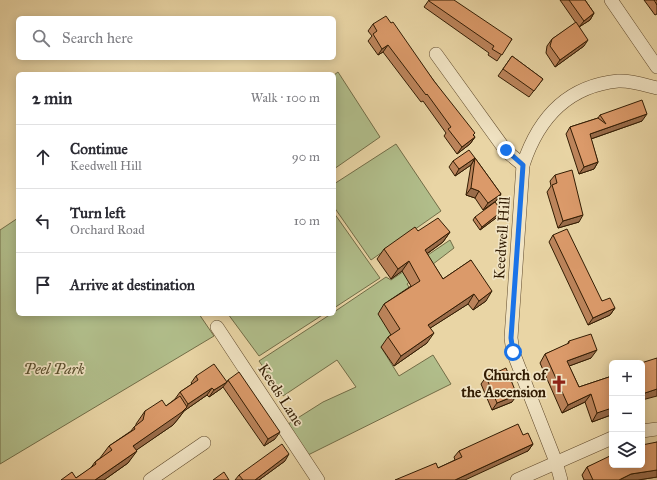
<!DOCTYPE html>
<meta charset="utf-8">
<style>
:root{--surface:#fff;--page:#f2f2f3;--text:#2b2b33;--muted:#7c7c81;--line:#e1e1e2}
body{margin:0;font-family:"IM FELL Great Primer",serif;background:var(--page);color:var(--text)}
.controls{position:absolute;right:12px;bottom:12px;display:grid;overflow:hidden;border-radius:6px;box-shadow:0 2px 10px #0003}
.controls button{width:36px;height:36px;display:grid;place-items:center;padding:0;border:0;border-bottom:1px solid var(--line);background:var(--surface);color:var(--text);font:20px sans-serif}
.stop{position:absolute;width:12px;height:12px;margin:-9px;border:3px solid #1a73e8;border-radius:50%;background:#fff}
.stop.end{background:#1a73e8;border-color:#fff;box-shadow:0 1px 4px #0008}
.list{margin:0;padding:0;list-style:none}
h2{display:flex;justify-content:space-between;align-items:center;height:52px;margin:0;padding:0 16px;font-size:17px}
h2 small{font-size:13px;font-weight:400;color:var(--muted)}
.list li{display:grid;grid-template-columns:26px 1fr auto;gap:12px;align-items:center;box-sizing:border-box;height:64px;padding:0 16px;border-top:1px solid var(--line)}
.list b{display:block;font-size:15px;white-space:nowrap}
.list p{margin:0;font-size:13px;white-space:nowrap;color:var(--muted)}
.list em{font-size:13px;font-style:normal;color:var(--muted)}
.icon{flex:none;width:22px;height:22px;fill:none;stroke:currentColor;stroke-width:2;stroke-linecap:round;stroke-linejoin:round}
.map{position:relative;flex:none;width:657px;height:480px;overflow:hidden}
.search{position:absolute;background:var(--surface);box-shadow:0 2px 10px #0003;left:16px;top:16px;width:320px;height:44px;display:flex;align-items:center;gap:10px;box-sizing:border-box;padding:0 14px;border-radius:6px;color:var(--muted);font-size:15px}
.panel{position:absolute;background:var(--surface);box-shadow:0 2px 10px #0003;left:16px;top:72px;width:320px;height:244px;border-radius:6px}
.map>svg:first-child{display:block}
.green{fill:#b1be8b;stroke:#726d47}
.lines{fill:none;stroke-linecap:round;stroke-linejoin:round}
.street-casing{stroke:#604a2c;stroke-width:14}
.street{stroke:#f1e4c4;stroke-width:13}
.wall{fill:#bc845b;stroke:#321c03}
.shaded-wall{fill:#996c4a;stroke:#321c03}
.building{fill:#db9a6a;stroke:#321c03}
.route{stroke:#1a73e8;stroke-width:5}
.labels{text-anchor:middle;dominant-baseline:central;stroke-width:3.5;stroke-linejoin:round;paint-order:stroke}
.street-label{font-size:15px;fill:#321c03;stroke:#f1e4c4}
.park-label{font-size:15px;font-style:italic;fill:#584d2c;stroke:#f1e4c4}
.poi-label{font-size:15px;font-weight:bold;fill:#321c03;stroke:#f1e4c4;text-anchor:end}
</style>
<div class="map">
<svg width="657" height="480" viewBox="0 0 657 480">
<rect width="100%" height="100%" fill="#e9d5a5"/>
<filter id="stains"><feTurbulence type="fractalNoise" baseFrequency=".005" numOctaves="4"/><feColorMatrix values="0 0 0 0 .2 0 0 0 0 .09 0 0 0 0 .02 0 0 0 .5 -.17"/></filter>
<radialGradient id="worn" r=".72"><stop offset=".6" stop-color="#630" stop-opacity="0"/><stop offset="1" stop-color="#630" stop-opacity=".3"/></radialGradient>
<g class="green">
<path d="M338,72L380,137L334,169V75Z"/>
<path d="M396,144L441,211L371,260L334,207V184Z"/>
<path d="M334,213L380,278L334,308Z"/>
<path d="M18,218V314H199L214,336L0,464V230Z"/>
<path d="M450,240L454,248L407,284L411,290L394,338L381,347L399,376L433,355L451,384L308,455L285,426L323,402L356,387L337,360L283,396L259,361L331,314H334V312L386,277L391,280Z"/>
<path d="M228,314H324L259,356Z"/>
</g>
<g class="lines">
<g class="street-casing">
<g id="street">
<path d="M611,0L657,67"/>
<path d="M436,54L506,151L523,165"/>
<path d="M217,327L318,480"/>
<path d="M642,431L657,429"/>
<path d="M150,480L204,443"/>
<path d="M517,480L612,438"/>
<path d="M561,480L556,462L513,352L511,338L523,165C538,119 567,86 618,81C630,80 645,85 657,88"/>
</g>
</g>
<use href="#street" class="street"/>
</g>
<g class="wall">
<path d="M429,0L512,39L497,61L488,55L489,53L424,7Z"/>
<path d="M560,0H585L594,13L590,20L579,27L584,46L555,67L546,53L547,46L552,39L576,23Z"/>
<path d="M644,0H657V14L655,15Z"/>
<path d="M391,23L434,81L475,137L470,144L457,154L444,136L446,133L423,101L421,102L383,52L378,55L368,41L372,36L368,31L373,24Z"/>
<path d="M512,56L543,79L529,97L498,76Z"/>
<path d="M600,115L642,121L591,139L598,162L594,169L579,174L566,134L570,127L598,118Z"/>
<path d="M475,158L471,165L455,176L449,167L453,161Z"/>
<path d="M475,158L501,194L496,201L483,210L475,198L466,195L471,165Z"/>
<path d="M555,175L579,222L558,228L547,192L551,186L550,181Z"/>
<path d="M502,211L500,215L480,230L473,220L475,217Z"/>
<path d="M418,231L450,232L443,242L427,254L443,279L471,260L486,301L473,310L468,304L430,328L427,343L394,366L381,347L388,337L391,335L378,314L384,304L411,286L402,271L391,279L377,259L384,249Z"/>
<path d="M553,235L602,301L615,308L610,315L588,325L549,242Z"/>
<path d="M569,341L591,358L569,366L579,387L612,376V413L611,415L592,422L585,402L562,413L540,363L545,354L567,345Z"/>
<path d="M196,376L227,382L228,380L275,439L264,446L223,387L222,388L209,397L207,395L184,411L178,419L173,425L136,450L128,463L104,480H61L76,478L90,469L95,462L100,458L109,446L131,431L134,427L136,425V424L145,411L166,406L175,399L180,392L192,384L191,383Z"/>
<path d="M486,377L512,402L492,410L481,384Z"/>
<path d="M523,435L533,444L528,451L438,468L455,460L454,457L459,451Z"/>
<path d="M657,442V477L638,480H584L582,475L587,467Z"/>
<path d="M285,461L259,480H235L239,475Z"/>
</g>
<g class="shaded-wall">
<path d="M594,13L590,20L579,27L584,21Z"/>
<path d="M588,40L584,46L555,67L560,60Z"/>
<path d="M388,45L383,52L378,55L382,49Z"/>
<path d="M647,114L642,121L585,141L590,134Z"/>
<path d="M475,137L470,144L457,154L462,147Z"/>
<path d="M475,158L471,165L455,176L459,169Z"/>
<path d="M598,162L594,169L579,174L584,167Z"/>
<path d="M471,188L479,191L475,198L466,195Z"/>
<path d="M501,194L496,201L483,210L488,203Z"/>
<path d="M502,211L500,215L480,230L482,227Z"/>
<path d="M583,215L579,222L558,228L563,221Z"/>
<path d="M450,232L443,242L418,260L425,250Z"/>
<path d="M409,261L402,271L391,279L398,269Z"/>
<path d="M492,291L486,301L473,310L479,301Z"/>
<path d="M474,294L468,304L421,334L428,325Z"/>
<path d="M615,308L610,315L588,325L593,318Z"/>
<path d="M434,333L427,343L394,366L401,356Z"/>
<path d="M597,350L591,358L561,369L567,361Z"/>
<path d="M227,382L222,388L209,397L214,390Z"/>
<path d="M212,388L207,395L184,411L178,419L173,425L125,458L133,446L186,408L188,404Z"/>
<path d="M657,389V396L642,400V394Z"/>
<path d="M591,394L585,402L562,413L568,405Z"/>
<path d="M517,395L512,402L492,410L497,403Z"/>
<path d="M612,405V413L611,415L592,422L597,413Z"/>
<path d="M280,432L275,439L264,446L268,439Z"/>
<path d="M533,444L528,451L465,480H455Z"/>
<path d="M137,451L128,463L104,480H95Z"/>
<path d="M289,454L285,461L259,480H255Z"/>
<path d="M657,470V477L638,480H619L631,474Z"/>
</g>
<g class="building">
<path d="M429,0H454L512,39L502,55L492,49L494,46L429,1Z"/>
<path d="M569,0H585L594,13L584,21Z"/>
<path d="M654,0H657V5Z"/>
<path d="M386,16L391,23L393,22L434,81L475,133L473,135L475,137L462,147L448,129L451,127L427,94L426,95L388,45L382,49L373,34L377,31L373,24Z"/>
<path d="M576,22L588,40L560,60L550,46L552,39Z"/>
<path d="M512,56L543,79L534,91L503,69Z"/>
<path d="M642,100L647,114L590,134L598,162L584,167L570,127L598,118L606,124L600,115Z"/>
<path d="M469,150L475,158L459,169L453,161Z"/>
<path d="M475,158L501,194L488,203L479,191L471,188Z"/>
<path d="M572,170L583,215L563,221L552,185L557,183L555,175Z"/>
<path d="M495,202L502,211L482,227L475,217Z"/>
<path d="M438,218L450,232L425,250L443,279L471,260L492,291L479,301L474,294L428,325L434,333L401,356L388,337L400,329L384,304L420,281L409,261L398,269L384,249L415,227L418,231Z"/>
<path d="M567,229L602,301L610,298L615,308L593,318L553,235Z"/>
<path d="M591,334L597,350L567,361L579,387L612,376V408L597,413L591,394L568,405L545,354L569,343V341Z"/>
<path d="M657,358V389L642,394V363H641Z"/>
<path d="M214,364L227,382L214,390L212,388L188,404L180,392L198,380L196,376Z"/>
<path d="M506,368L517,395L497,403L486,377Z"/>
<path d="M239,372L280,432L268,439L228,380Z"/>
<path d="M180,396L187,407L182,412L133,446L137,451L95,480H61L72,472L76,478L96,464L95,462L112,450L109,446L135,429L134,427L143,420L145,411L162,400L166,406Z"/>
<path d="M518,424L523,435L528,433L533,444L455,480H395L436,463L438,468L462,457L459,451Z"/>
<path d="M657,442V470L631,474L619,480H593L587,467L612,455V465H642V445Z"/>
<path d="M282,444L289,454L255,480H243L239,475Z"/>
<path d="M224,472L229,480H213Z"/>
</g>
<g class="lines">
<path class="route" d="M506,150L523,165L511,338L513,352"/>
</g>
<defs>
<g id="church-bare" transform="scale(1.38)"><path d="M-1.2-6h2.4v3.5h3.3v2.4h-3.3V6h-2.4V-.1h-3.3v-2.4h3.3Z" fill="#8f2418" stroke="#f1e4c4" stroke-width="2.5" paint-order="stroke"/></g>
</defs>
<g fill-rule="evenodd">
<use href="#church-bare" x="559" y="384"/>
</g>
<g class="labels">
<g class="street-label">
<text transform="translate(502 238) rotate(-86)">Keedwell Hill</text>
<text transform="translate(281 395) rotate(57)">Keeds Lane</text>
</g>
<g class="park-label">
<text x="54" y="369">Peel Park</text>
</g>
<g class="poi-label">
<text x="546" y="375">Church of<tspan x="546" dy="17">the Ascension</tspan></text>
</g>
</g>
<rect width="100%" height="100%" filter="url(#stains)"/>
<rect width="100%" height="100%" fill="url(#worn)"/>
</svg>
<div class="controls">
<button>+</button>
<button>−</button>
<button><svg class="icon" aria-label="layers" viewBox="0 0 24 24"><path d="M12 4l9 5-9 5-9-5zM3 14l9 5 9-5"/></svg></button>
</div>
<div class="stop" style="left:513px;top:352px"></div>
<div class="stop end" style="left:506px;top:150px"></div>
<div class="search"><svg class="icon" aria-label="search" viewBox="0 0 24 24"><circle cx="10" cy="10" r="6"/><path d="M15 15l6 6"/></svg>Search here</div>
<section class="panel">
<h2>2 min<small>Walk · 100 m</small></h2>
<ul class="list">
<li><svg class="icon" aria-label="ahead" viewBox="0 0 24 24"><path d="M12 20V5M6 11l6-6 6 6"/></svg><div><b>Continue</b><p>Keedwell Hill</p></div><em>90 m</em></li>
<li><svg class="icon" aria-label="left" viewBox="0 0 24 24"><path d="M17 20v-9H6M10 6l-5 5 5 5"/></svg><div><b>Turn left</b><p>Orchard Road</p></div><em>10 m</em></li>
<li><svg class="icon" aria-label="arrive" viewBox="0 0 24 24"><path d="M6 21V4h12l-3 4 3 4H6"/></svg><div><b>Arrive at destination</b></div></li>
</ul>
</section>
</div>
